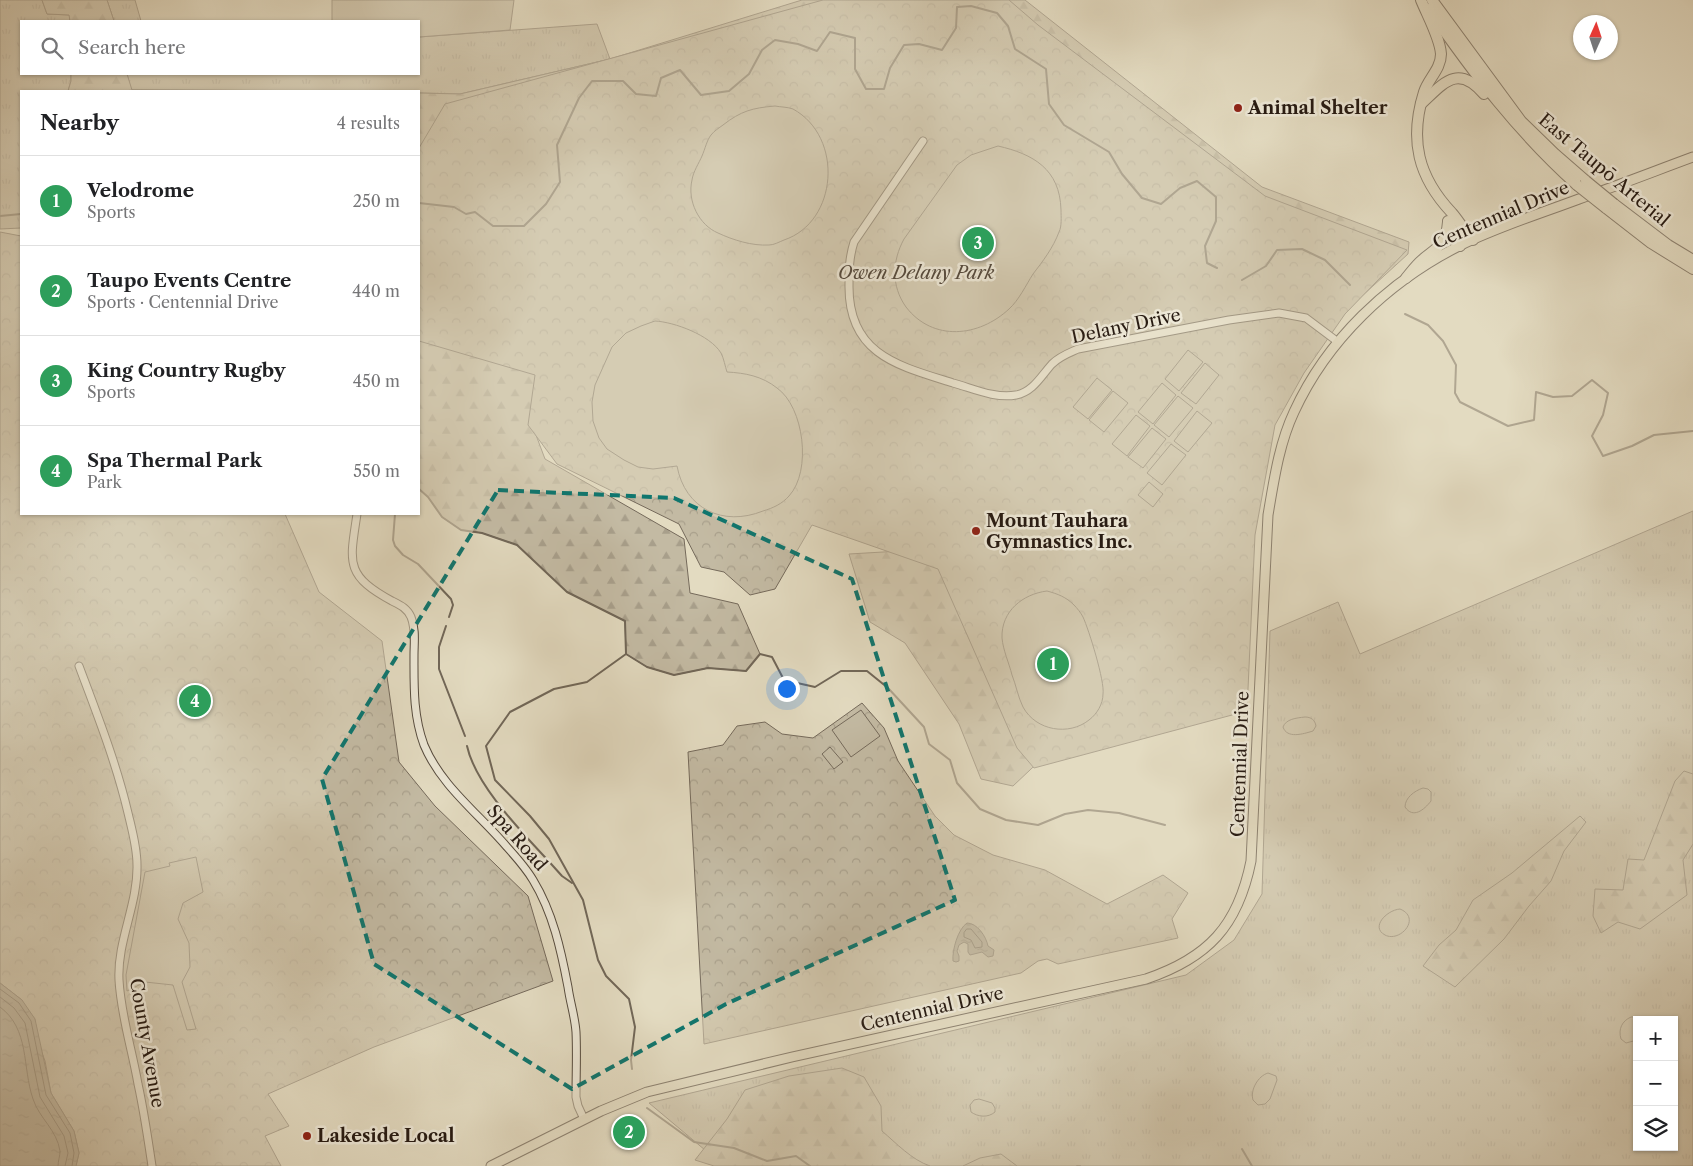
<!DOCTYPE html>
<meta charset="utf-8">
<style>
:root{--surface:#fff;--page:#f2f2f2;--text:#202124;--muted:#757577;--line:#e0e0e0;--accent:#0b8043}
body{margin:0;font-family:"Libre Caslon Text",serif;background:var(--page);color:var(--text)}
.controls{position:absolute;right:15px;bottom:15px;display:grid;overflow:hidden;border-radius:0px;box-shadow:0 1px 4px #0004}
.controls button{width:45px;height:45px;display:grid;place-items:center;padding:0;border:0;border-bottom:1px solid var(--line);background:var(--surface);color:var(--text);font:25px sans-serif}
.compass{position:absolute;left:1573px;top:15px;width:45px;height:45px;border-radius:50%;background:var(--surface);box-shadow:0 1px 4px #0004;rotate:3deg}
.you{position:absolute;left:786px;top:688px;width:18px;height:18px;margin:-12px;border:4px solid #fff;border-radius:50%;background:#1a73e8;box-shadow:0 0 0 8px #1a73e833}
.badge{display:grid;place-items:center;width:32px;height:32px;border-radius:50%;background:var(--accent);color:#fff;font-size:16px;font-weight:700}
.pin{position:absolute;translate:-50% -50%;border:2px solid #fff;box-shadow:0 1px 5px #0006}
.list{margin:0;padding:0;list-style:none}
h2{display:flex;justify-content:space-between;align-items:center;height:65px;margin:0;padding:0 20px;font-size:21px}
h2 small{font-size:16px;font-weight:400;color:var(--muted)}
.list li{display:grid;grid-template-columns:32px 1fr auto;gap:15px;align-items:center;box-sizing:border-box;height:90px;padding:0 20px;border-top:1px solid var(--line)}
.list b{display:block;font-size:19px;white-space:nowrap}
.list p{margin:0;font-size:16px;white-space:nowrap;color:var(--muted)}
.list em{font-size:16px;font-style:normal;color:var(--muted)}
.icon{flex:none;width:28px;height:28px;fill:none;stroke:currentColor;stroke-width:2;stroke-linecap:round;stroke-linejoin:round}
.map{position:relative;flex:none;width:1693px;height:1166px;overflow:hidden}
.search{position:absolute;background:var(--surface);box-shadow:0 1px 4px #0004;left:20px;top:20px;width:400px;height:55px;display:flex;align-items:center;gap:12px;box-sizing:border-box;padding:0 18px;border-radius:0px;color:var(--muted);font-size:19px}
.panel{position:absolute;background:var(--surface);box-shadow:0 1px 4px #0004;left:20px;top:90px;width:400px;height:425px;border-radius:0px}
.map>svg:first-child{display:block}
.grass{fill:url(#grass-tufts);stroke:#756a5b;fill-rule:evenodd}
.forest{fill:url(#forest-firs);stroke:#756a5b}
.park{fill:url(#park-crowns);stroke:#756a5b}
.garden{fill:#c3baa3;stroke:#756a5b}
.water{fill:url(#water-ripples);stroke:#716758}
.lines{fill:none;stroke-linecap:round;stroke-linejoin:round}
.shore{stroke:#655a4c;stroke-width:1}
.stream{stroke:#716758;stroke-width:2}
.minor-casing{stroke:#564b3e;stroke-width:9}
.major-casing{stroke:#271b13;stroke-width:11}
.highway-casing{stroke:#271b13;stroke-width:12}
.minor{stroke:#ede8d7;stroke-width:7}
.major{stroke:#e3dbc1;stroke-width:9}
.highway{stroke:#e3dbc1;stroke-width:10}
.highway-bridge-casing{stroke:#271b13;stroke-width:12;stroke-linecap:butt}
.highway-bridge{stroke:#e3dbc1;stroke-width:10}
.marked{fill:none;stroke:#0f766e;stroke-width:4;stroke-dasharray:10 6;stroke-linejoin:round}
.poi-dot{fill:#8f2418;stroke:#ede8d7;stroke-width:2}
.labels{text-anchor:middle;dominant-baseline:central;stroke-width:5;stroke-linejoin:round;paint-order:stroke}
.poi-label{font-size:18px;font-weight:bold;fill:#271b13;stroke:#ede8d7;text-anchor:start}
.street-label{font-size:18px;fill:#271b13;stroke:#ede8d7}
.park-label{font-size:18px;font-style:italic;fill:#564b3e;stroke:#ede8d7}
</style>
<div class="map">
<svg width="1693" height="1166" viewBox="0 0 1693 1166">
<defs>
<pattern id="grass-tufts" width="24" height="20" patternUnits="userSpaceOnUse" patternTransform="scale(1.25)"><rect width="24" height="20" fill="#c3baa3"/><path d="M3 7l-1-3M5 7V3M7 7l1-3M15 17l-1-3M17 17v-4M19 17l1-3" fill="none" stroke="#a89f8b"/></pattern>
<pattern id="forest-firs" width="22" height="20" patternUnits="userSpaceOnUse" patternTransform="scale(1.25)"><rect width="22" height="20" fill="#c3baa3"/><path d="M5 1l3.5 6h-7zM16 11l3.5 6h-7z" fill="#a89f8b"/></pattern>
<pattern id="park-crowns" width="20" height="18" patternUnits="userSpaceOnUse" patternTransform="scale(1.25)"><rect width="20" height="18" fill="#c3baa3"/><path d="M2 6a3 3 0 1 1 6 0M12 15a3 3 0 1 1 6 0" fill="none" stroke="#a89f8b"/></pattern>
<pattern id="water-ripples" width="26" height="14" patternUnits="userSpaceOnUse" patternTransform="scale(1.25)"><rect width="26" height="14" fill="#a39a86"/><path d="M2 4q2-2 4 0t4 0M15 11q2-2 4 0t4 0" fill="none" stroke="#857d6c"/></pattern>
</defs>
<rect width="100%" height="100%" fill="#e3dbc1"/>
<filter id="stains"><feTurbulence type="fractalNoise" baseFrequency=".004" numOctaves="4"/><feColorMatrix values="0 0 0 0 .2 0 0 0 0 .09 0 0 0 0 .02 0 0 0 .5 -.17"/></filter>
<radialGradient id="worn" r=".72"><stop offset=".6" stop-color="#630" stop-opacity="0"/><stop offset="1" stop-color="#630" stop-opacity=".3"/></radialGradient>
<g class="grass">
<path d="M0,0H42L47,14L70,15V21H21V74H71V81L68,91H21V228L0,229Z"/>
<path d="M107,0H135L141,21H114Z"/>
<path d="M597,24L610,59L460,94L419,93V91L131,90L127,74H419V37Z"/>
<path d="M1693,511V1166H724L649,1103L1186,975L1234,940L1262,894L1270,631L1338,602L1360,654ZM1637,1020H1674V1147H1637Z"/>
</g>
<g class="forest">
<path d="M42,0H107L114,21H70L69,15L47,14Z"/>
<path d="M802,0H1025L1262,187L1409,242L1408,254L1351,306L530,419L545,459L684,539L690,593L738,604L760,654L746,671L708,668L674,675L647,667L626,654L625,621L567,592L517,545L482,533L461,530L442,517L428,497L419,489V93L460,94L610,59Z"/>
<path d="M71,74H127L132,90L356,91H68L71,81Z"/>
<path d="M917,550L936,568L980,570L989,608L965,630L1012,729L1048,753L1013,786L981,779L959,724L905,643L870,622L849,554Z"/>
<path d="M1684,771L1693,774V844L1683,860L1687,895L1640,929L1618,922L1601,933L1593,916L1595,889L1623,890L1628,859L1644,860L1675,781Z"/>
<path d="M1580,816L1586,822L1564,851L1551,881L1529,906L1504,939L1455,987L1423,966L1439,945L1456,930L1473,900L1512,873Z"/>
<path d="M842,1068L864,1077L881,1106L882,1131C896,1143 912,1160 930,1166H714L695,1160L727,1119L745,1090L789,1076Z"/>
<path d="M1001,1154L1017,1166H963L980,1158Z"/>
</g>
<g class="park">
<path d="M823,0H1009L1038,25L1265,196L1407,250L1345,314L1304,373L1275,425L1255,535L1247,711L1034,768L1017,748L938,569L812,525L775,589L750,595L724,572L701,567L679,524L557,464L528,425L535,375L419,341V148L445,104Z"/>
<path d="M0,232L21,236V514H285L319,592L382,641L399,762L435,806L528,896L553,981L374,1047L268,1094L289,1126L265,1136L281,1166H76L79,1153L74,1131L51,1093L45,1061L22,1000L0,983Z"/>
<path d="M862,703L884,728L898,761L935,816L954,835L993,855L1045,870L1107,904L1163,875L1188,893L1172,919L1178,938L1058,964L1047,959L1038,961L1021,973L704,1044L688,752L723,745L737,726L765,722L782,734L813,738Z"/>
</g>
<g class="garden">
<path d="M332,0H514L510,30L419,37V21H332Z"/>
<path d="M775,106C780,107 788,107 793,109C844,137 838,222 784,240C779,242 774,245 769,245C752,246 733,240 718,233C699,225 687,201 692,180C693,172 699,163 702,156C705,149 707,140 711,135C714,131 719,128 723,125C741,111 752,108 775,106Z"/>
<path d="M998,146C1033,154 1060,169 1061,210C1061,217 1062,226 1059,232C1053,248 1043,261 1033,274C1026,285 1019,300 1009,309C979,337 933,342 906,307C891,286 892,261 904,239L957,165L971,155Z"/>
<path d="M655,321C674,322 710,335 721,353C724,359 725,366 727,372C745,373 762,376 777,388C804,407 812,471 789,496C782,504 773,508 763,511C723,527 685,509 677,466L653,469L638,467L624,460L607,449L599,438L593,421L592,402L595,385L612,347L626,333L641,326Z"/>
<path d="M1188,350L1203,362L1179,391L1165,379Z"/>
<path d="M1205,363L1219,375L1196,404L1181,393Z"/>
<path d="M1097,378L1112,390L1088,419L1073,407Z"/>
<path d="M1162,383L1176,395L1153,424L1138,412Z"/>
<path d="M1113,391L1128,403L1104,432L1089,420Z"/>
<path d="M1178,396L1193,408L1169,437L1154,425Z"/>
<path d="M1197,411L1212,423L1188,452L1174,441Z"/>
<path d="M1136,415L1150,426L1127,456L1112,444Z"/>
<path d="M1152,428L1166,439L1143,468L1128,457Z"/>
<path d="M1171,444L1186,455L1162,485L1147,473Z"/>
<path d="M1149,482L1163,494L1153,507L1138,495Z"/>
<path d="M1047,591C1058,594 1066,597 1074,605C1077,608 1081,613 1083,617C1089,630 1105,682 1103,694C1103,704 1097,714 1089,720C1069,736 1036,731 1023,707C1018,697 1016,685 1012,675C1009,663 1003,650 1002,638C1001,611 1023,594 1047,591Z"/>
<path d="M861,710L880,736L851,757L832,730Z"/>
<path d="M1305,717C1311,717 1315,720 1316,726L1313,731C1303,734 1287,739 1283,727C1286,719 1296,718 1305,717Z"/>
<path d="M830,747L843,762L834,769L822,754Z"/>
<path d="M1423,788L1428,789L1431,792V801C1424,810 1413,819 1405,807C1405,798 1414,791 1423,788Z"/>
<path d="M196,857L203,892L183,903L178,919L189,943L190,967L182,982L196,1029L187,1030L173,985L145,982L127,991L126,975L145,872L170,866L169,863Z"/>
<path d="M1400,909C1422,918 1400,943 1385,935C1370,927 1387,910 1400,909Z"/>
<path d="M1631,1017H1636L1641,1020H1637V1040L1626,1043L1621,1039C1618,1029 1622,1021 1631,1017Z"/>
<path d="M1268,1073L1276,1076L1277,1080L1270,1099L1265,1104L1258,1105L1253,1100C1250,1090 1258,1076 1268,1073Z"/>
<path d="M979,1099L992,1103L995,1108V1112C988,1118 978,1117 971,1112L970,1105L974,1100Z"/>
</g>
<g class="water">
<path d="M967,923C977,923 986,936 988,946L994,950L993,956L988,957L982,952L970,955L968,952V944L964,942L959,945L957,951L959,956V961L956,962L953,961C952,950 958,929 967,923Z"/>
<path d="M0,983L22,1000L35,1019L51,1093L74,1131L79,1153L76,1166H0Z"/>
</g>
<g class="lines">
<g class="shore">
<path d="M967,929H971L982,942V947L975,948L971,940L964,937V933Z"/>
<path d="M0,989L19,1003L31,1021L46,1095L70,1133L74,1153L72,1166"/>
<path d="M0,997L14,1008L25,1023L40,1097L64,1136L68,1153L65,1166"/>
<path d="M0,1007C30,1029 22,1067 33,1099C39,1118 57,1130 60,1151C60,1156 58,1161 58,1166"/>
</g>
<g class="stream">
<path d="M419,203L454,207L466,214L475,212L493,226H524L546,204L560,182L557,145L579,98L592,81H623L636,94L656,96L661,78L680,70L701,95L729,91L749,74L762,50L775,40L798,44L817,51L830,32L855,38V69L866,89H884L890,68L904,45L919,44L942,50L956,28L957,7L971,6L997,13L1008,26L1015,49L1046,69L1049,104L1064,125L1109,152L1122,174L1142,198L1161,204L1180,188L1197,181L1216,197V221L1205,246L1207,263L1217,268"/>
<path d="M0,216L21,214"/>
<path d="M1242,280L1266,266L1277,250L1302,249L1325,260L1350,285"/>
<path d="M1405,314L1428,325L1443,341L1456,365L1455,393L1460,402L1508,426L1534,420L1536,392L1553,397L1572,396L1592,380L1608,393L1603,415L1592,436L1603,456L1632,446L1654,435L1693,431"/>
<path d="M419,489L428,497L442,517L461,530L482,533L517,545L567,592L625,621L626,654"/>
<path d="M395,514L393,540L395,546L403,555L418,564L451,599L453,605L449,617"/>
<path d="M446,626L439,647V669L465,736"/>
<path d="M626,654L647,667L674,675L708,668L746,671L760,654L772,657L784,680L815,687L841,671H867L888,688L924,727L929,744L950,760L957,783L980,809L1006,820L1038,825L1065,814L1088,810L1119,813L1165,825"/>
<path d="M626,654L587,682L554,689L510,712L486,746L495,780L530,816L549,839L583,900L598,960L606,976L629,999L635,1027L631,1060L632,1069"/>
<path d="M467,746C476,787 525,835 553,866L562,876L572,883"/>
<path d="M647,1108L694,1142L734,1148L767,1161L796,1156L810,1166"/>
<path d="M1242,1149L1252,1166"/>
<path d="M1077,1166H1080"/>
</g>
<g class="minor-casing">
<g id="minor">
<path d="M923,141L854,242C849,258 849,270 849,287C849,355 899,366 953,383C972,388 995,399 1016,395C1033,392 1041,376 1052,364C1060,356 1069,353 1078,349L1229,320L1279,313L1306,318L1338,342"/>
<path d="M357,514C350,562 344,575 392,601C400,605 407,608 411,617C416,629 414,643 414,655C414,686 413,715 424,745C441,786 479,814 507,847C516,857 526,868 533,880C553,913 561,950 568,987C570,1002 575,1017 576,1032C577,1054 576,1075 576,1097L578,1106L584,1119"/>
<path d="M79,666C97,714 116,762 128,813C132,830 137,847 137,865C138,904 117,941 119,980C121,1016 132,1049 138,1084C144,1111 148,1139 152,1166"/>
</g>
</g>
<g class="major-casing">
<path id="major" d="M491,1166L601,1111L647,1092L792,1057L1146,979C1208,958 1238,926 1251,861L1268,515C1274,480 1279,444 1294,412C1327,340 1388,282 1459,246C1497,227 1539,214 1579,199C1617,186 1655,171 1693,157"/>
</g>
<g class="highway-casing">
<g id="highway">
<path d="M1421,0C1427,15 1440,38 1441,54C1441,69 1428,79 1424,92C1409,140 1418,177 1452,213C1459,221 1465,232 1473,240"/>
<path d="M1432,0L1521,121L1555,154L1586,181"/>
<path d="M1429,9C1473,73 1519,133 1577,185"/>
<path d="M1421,104C1443,84 1457,63 1484,94"/>
<path d="M1614,204L1668,245L1693,260"/>
<path d="M1606,208L1651,243L1693,269"/>
<path d="M1448,221L1460,246"/>
<path d="M1406,278C1411,272 1416,265 1422,260C1439,246 1446,245 1448,222"/>
</g>
</g>
<use href="#minor" class="minor"/>
<use href="#major" class="major"/>
<use href="#highway" class="highway"/>
<g class="highway-bridge-casing">
<g id="highway-bridge">
<path d="M1586,181L1614,204"/>
<path d="M1577,185L1606,208"/>
</g>
</g>
<use href="#highway-bridge" class="highway-bridge"/>
</g>
<path d="M0 0H1693V1166H0ZM498,490L674,498L852,579L955,900L726,1004L572,1089L374,964L322,779Z" fill="#e3dbc1" fill-opacity=".55" fill-rule="evenodd"/>
<path class="marked" d="M498,490L674,498L852,579L955,900L726,1004L572,1089L374,964L322,779Z"/>
<g class="poi-dot">
<circle cx="1238" cy="108" r="5"/>
<circle cx="976" cy="531" r="5"/>
<circle cx="307" cy="1136" r="5"/>
</g>
<g class="labels">
<g class="poi-label">
<text x="1248" y="108">Animal Shelter</text>
<text x="986" y="521">Mount Tauhara<tspan x="986" dy="21">Gymnastics Inc.</tspan></text>
<text x="317" y="1136">Lakeside Local</text>
</g>
<g class="street-label">
<text transform="translate(1604 170) rotate(40)">East Taupō Arterial</text>
<text transform="translate(1501 215) rotate(-23)">Centennial Drive</text>
<text transform="translate(1126 326) rotate(-12)">Delany Drive</text>
<text transform="translate(1240 764) rotate(-88)">Centennial Drive</text>
<text transform="translate(517 838) rotate(49)">Spa Road</text>
<text transform="translate(932 1009) rotate(-13)">Centennial Drive</text>
<text transform="translate(147 1043) rotate(80)">County Avenue</text>
</g>
<g class="park-label">
<text x="916" y="273">Owen Delany Park</text>
</g>
</g>
<rect width="100%" height="100%" filter="url(#stains)"/>
<rect width="100%" height="100%" fill="url(#worn)"/>
</svg>
<div class="controls">
<button>+</button>
<button>−</button>
<button><svg class="icon" aria-label="layers" viewBox="0 0 24 24"><path d="M12 4l9 5-9 5-9-5zM3 14l9 5 9-5"/></svg></button>
</div>
<svg class="compass" viewBox="-18 -18 36 36"><path d="M0-13l5 13h-10z" fill="#e53935"/><path d="M0 13l5-13h-10z" fill="#757577"/></svg>
<div class="you"></div>
<div class="pin badge" style="left:1053px;top:664px;background:#2e9e5b">1</div>
<div class="pin badge" style="left:629px;top:1132px;background:#2e9e5b">2</div>
<div class="pin badge" style="left:978px;top:243px;background:#2e9e5b">3</div>
<div class="pin badge" style="left:195px;top:701px;background:#2e9e5b">4</div>
<div class="search"><svg class="icon" aria-label="search" viewBox="0 0 24 24"><circle cx="10" cy="10" r="6"/><path d="M15 15l6 6"/></svg>Search here</div>
<section class="panel">
<h2>Nearby<small>4 results</small></h2>
<ul class="list">
<li><span class="badge" style="background:#2e9e5b">1</span><div><b>Velodrome</b><p>Sports</p></div><em>250 m</em></li>
<li><span class="badge" style="background:#2e9e5b">2</span><div><b>Taupo Events Centre</b><p>Sports · Centennial Drive</p></div><em>440 m</em></li>
<li><span class="badge" style="background:#2e9e5b">3</span><div><b>King Country Rugby</b><p>Sports</p></div><em>450 m</em></li>
<li><span class="badge" style="background:#2e9e5b">4</span><div><b>Spa Thermal Park</b><p>Park</p></div><em>550 m</em></li>
</ul>
</section>
</div>
